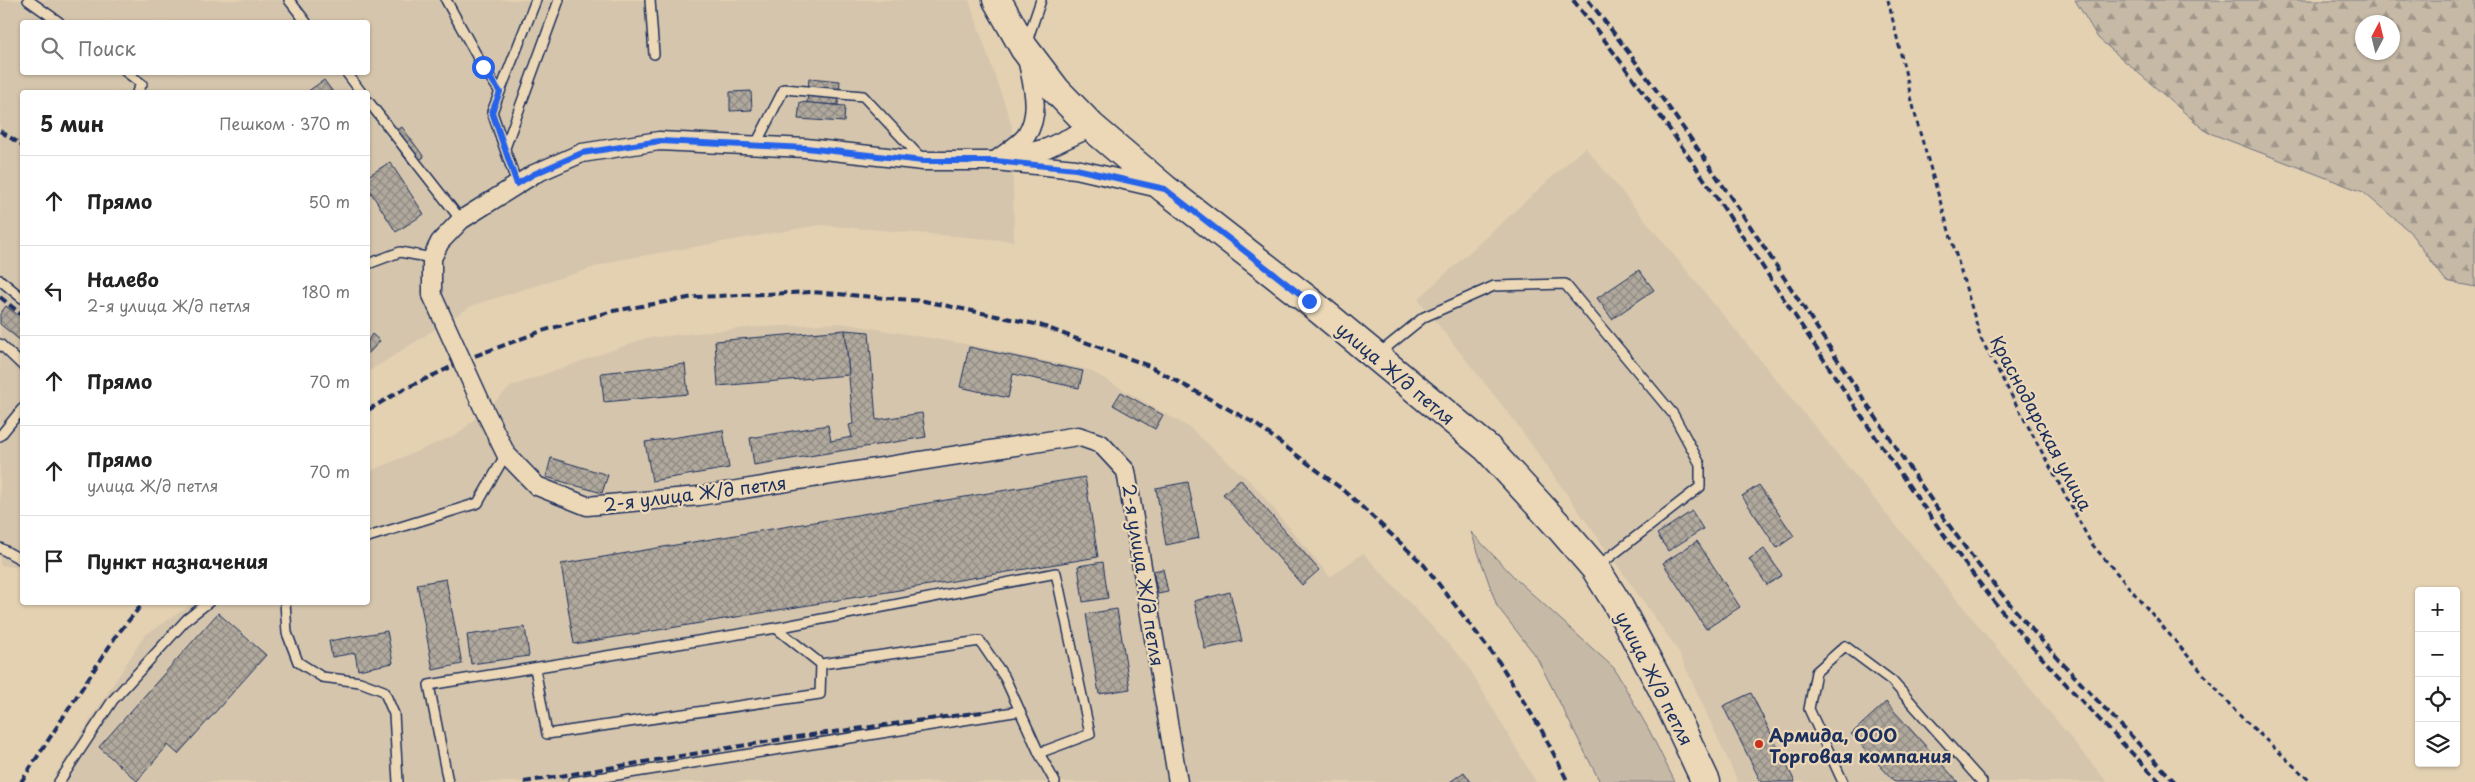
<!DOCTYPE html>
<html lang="ru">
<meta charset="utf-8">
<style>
:root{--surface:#fff;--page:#f6f6f6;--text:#222;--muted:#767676;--line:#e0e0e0}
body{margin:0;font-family:"Playpen Sans",sans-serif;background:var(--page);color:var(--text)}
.controls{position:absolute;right:15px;bottom:15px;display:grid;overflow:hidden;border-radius:5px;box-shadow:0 1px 4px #0004}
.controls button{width:45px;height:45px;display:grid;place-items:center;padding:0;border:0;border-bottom:1px solid var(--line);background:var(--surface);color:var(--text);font:25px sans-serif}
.compass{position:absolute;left:2355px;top:15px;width:45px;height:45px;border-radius:50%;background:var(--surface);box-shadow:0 1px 4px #0004;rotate:7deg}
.stop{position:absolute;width:15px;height:15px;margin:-11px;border:4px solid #2563eb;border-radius:50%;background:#fff}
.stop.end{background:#2563eb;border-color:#fff;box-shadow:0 1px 5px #0008}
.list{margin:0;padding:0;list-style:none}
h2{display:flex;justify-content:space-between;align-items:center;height:65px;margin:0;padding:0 20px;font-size:21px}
h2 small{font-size:16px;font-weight:400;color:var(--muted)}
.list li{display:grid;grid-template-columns:32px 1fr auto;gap:15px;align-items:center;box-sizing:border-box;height:90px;padding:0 20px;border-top:1px solid var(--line)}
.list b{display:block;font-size:19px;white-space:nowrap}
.list p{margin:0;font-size:16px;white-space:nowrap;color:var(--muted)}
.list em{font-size:16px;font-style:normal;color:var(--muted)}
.icon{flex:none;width:28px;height:28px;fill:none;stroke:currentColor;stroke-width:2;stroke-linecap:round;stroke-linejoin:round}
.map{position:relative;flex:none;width:2475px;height:782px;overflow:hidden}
.search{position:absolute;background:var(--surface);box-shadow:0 1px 4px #0004;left:20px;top:20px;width:350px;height:55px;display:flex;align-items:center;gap:12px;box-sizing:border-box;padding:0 18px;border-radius:5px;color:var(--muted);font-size:19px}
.panel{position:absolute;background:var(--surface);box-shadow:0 1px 4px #0004;left:20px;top:90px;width:350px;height:515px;border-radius:5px}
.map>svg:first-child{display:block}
.built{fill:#d5c5ac;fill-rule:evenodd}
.grass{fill:#c6b9a6;stroke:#707482}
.forest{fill:url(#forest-firs);stroke:#707482;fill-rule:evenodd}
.building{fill:url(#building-cross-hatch);stroke:#1b2f5e}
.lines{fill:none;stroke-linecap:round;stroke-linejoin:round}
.lane-casing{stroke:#1b2f5e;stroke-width:12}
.street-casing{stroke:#1b2f5e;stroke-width:21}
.primary-casing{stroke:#1b2f5e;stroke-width:31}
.path{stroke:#1b2f5e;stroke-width:3;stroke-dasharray:5 4;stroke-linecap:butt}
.lane{stroke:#ecd8b6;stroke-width:9}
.street{stroke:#ecd8b6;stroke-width:18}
.primary{stroke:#ecd8b6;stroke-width:28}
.rail{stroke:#1b2f5e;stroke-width:4;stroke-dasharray:8 4;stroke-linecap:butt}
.street-bridge-casing{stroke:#1b2f5e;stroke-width:21;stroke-linecap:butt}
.street-bridge{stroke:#ecd8b6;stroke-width:18}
.route{stroke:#2563eb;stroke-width:6}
.poi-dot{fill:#c8321e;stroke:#ecd8b6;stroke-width:2}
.labels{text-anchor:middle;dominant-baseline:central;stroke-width:4.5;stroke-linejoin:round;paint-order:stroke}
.street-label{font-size:18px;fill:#1b2f5e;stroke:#ecd8b6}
.poi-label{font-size:18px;font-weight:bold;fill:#1b2f5e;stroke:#ecd8b6;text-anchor:start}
</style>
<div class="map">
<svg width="2475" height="782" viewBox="0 0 2475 782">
<defs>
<pattern id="forest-firs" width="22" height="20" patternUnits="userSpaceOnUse" patternTransform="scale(1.25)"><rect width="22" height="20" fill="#c6b9a6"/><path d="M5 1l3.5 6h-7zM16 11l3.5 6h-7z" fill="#a0978a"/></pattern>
<pattern id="building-cross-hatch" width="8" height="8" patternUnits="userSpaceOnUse" patternTransform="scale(1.25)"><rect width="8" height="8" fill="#b1a99d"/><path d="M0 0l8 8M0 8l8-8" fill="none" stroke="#8f8a83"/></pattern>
</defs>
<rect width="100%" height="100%" fill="#e4d1b2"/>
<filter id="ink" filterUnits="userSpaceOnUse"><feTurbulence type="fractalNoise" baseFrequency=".02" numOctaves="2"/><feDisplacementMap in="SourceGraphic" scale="10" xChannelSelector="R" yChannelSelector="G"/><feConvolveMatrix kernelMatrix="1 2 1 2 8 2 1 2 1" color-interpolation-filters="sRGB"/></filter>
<g filter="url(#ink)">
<g class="built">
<path d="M0,0H969L1012,126L1014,241L820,225L618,260L473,305L368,372V92H22V568L0,565ZM22,22H368V72H22Z"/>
<path d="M1585,147L2107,782H1738L1677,649L1516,423L1418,299Z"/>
<path d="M841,323L965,344L1089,370L1190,428L1254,485L1330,577L1363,553L1466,663L1536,782H51L144,636L194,603L368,602V472L458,434L512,386L646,338L747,328Z"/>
</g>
<path class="grass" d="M1471,532L1518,581L1614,668L1649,730L1675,782H1600L1536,656L1497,606Z"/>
<path class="forest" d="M2075,0H2475V287L2446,281L2409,231L2363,192L2207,132L2098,38ZM2362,22H2392V52H2362Z"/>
<g class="building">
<path d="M809,78L840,81L838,105L807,103Z"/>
<path d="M324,80L333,92H307Z"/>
<path d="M751,91L752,110L730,111V92Z"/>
<path d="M800,102L845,106L844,122L798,119Z"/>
<path d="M402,127L424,157L411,166L389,136Z"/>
<path d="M390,162L424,214L396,232L368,188V176Z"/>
<path d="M1639,270L1654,290L1612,319L1597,298Z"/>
<path d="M6,306L22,318V342L0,324V314Z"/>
<path d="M845,330L869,332L876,420L922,413L926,437L754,465L750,438L828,425L831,441L852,437L849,425L853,424Z"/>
<path d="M845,330L849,375L718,386L715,341Z"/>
<path d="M372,334L380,341L368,354V340Z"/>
<path d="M969,347L1083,371L1079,388L1013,374L1008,398L960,387Z"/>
<path d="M685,364L688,394L604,402L601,373Z"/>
<path d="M1121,392L1163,415L1155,429L1113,405Z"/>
<path d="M723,430L729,468L652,481L645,442Z"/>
<path d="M551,458L608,475L602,493L546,477Z"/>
<path d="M1085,477L1098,557L574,644L561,564Z"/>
<path d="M1240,479L1319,570L1302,585L1223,494Z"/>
<path d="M1188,482L1199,538L1166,545L1156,488Z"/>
<path d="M1759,485L1794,536L1777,548L1742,496Z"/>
<path d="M1692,511L1703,529L1668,551L1657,534Z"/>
<path d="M1697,541L1740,607L1706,629L1663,563Z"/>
<path d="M1764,549L1782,575L1767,585L1749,559Z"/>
<path d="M1103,562L1108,598L1083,602L1078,566Z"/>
<path d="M1163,569L1168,592L1158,594L1153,571Z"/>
<path d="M446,579L462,664L433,670L417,584Z"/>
<path d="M1230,592L1242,641L1205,649L1194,601Z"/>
<path d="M1117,609L1130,689L1099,694L1086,614Z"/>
<path d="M218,613L266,655L178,754L168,745L137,781L99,747Z"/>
<path d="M525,627L529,656L471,664L467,635Z"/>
<path d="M387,631L393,663L358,670L355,653L332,657L329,641Z"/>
<path d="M1751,693L1795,782H1761L1723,706Z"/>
<path d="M1886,702L1958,782H1895L1851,734Z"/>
<path d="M1464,772L1471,782H1450Z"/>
</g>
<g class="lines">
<g class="lane-casing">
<g id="lane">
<path d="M28,0L59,22"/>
<path d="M289,0L306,22"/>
<path d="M446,0L483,67L500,92"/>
<path d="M650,0L654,54"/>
<path d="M1027,41L1041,0"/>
<path d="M126,72L142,84L137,92"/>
<path d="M346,72L361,92"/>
<path d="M368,101L461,220"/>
<path d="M755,146L784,89L863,96L922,159"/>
<path d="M505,148L559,0"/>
<path d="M517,184L492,112L536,0"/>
<path d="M368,264L400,252L432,258"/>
<path d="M0,280L22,298"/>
<path d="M0,344L22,365"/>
<path d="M1377,355L1424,317L1494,286L1565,284L1673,414L1700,464V487L1597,567"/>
<path d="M0,436L22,409"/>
<path d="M368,537L478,503L506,454"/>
<path d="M0,548L22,560"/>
<path d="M285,602L287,633L298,662L322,677L360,682L384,691L394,714L398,782"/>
<path d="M776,628L821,664L980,641L1005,678L1039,753L1055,782"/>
<path d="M535,668L547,734L820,694L821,664"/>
<path d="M59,782L113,700L187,619L209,602"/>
<path d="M448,782L429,685L776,628L1056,573L1090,734L1039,753"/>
<path d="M573,782L1020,711"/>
<path d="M1843,782L1809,709L1816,672L1845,646L1892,681L1982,782"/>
</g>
</g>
<g class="street-casing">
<g id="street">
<path d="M1027,58C1032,84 1042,112 1026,136C1019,145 1004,154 995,161L1076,169L1159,188"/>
<path d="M432,295V258L440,242L461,220L534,174L582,153L659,141L806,148L923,161H995L1047,148L1092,127"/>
<path d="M482,405L506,454L537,486L587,506L699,496L1078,436L1101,444L1126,471L1178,782"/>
</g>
</g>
<g class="primary-casing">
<path id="primary" d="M997,0L1024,48L1056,90L1092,127L1165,189L1309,301L1487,448L1563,531L1595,568L1617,603L1662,688L1706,782"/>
</g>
<path class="path" d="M1888,0L1918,126L1981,339L2091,543L2236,712L2311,782"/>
<use href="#lane" class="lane"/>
<use href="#street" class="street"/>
<use href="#primary" class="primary"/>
<g class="rail">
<path d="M1573,0C1719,182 1832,387 1972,573C2028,648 2095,715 2160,782"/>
<path d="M1588,0C1686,123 1770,257 1857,389C1897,449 1936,510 1980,567C2039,643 2109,712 2175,782"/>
<path d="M0,131L22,145"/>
<path d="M0,297L22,315"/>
<path d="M368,410L402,390L472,357L542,331L613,311L694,297L812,292L924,301L1040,325L1149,366L1254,423L1346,492L1424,565L1499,662L1542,731L1568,782"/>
<path d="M21,782L116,636L144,602"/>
<path d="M524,782L789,738L982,712"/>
</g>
<g class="street-bridge-casing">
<path id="street-bridge" d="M432,295L482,405"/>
</g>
<use href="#street-bridge" class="street-bridge"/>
</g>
</g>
<g class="lines" filter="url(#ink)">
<path class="route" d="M483,67L500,92L492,112L517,184L534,174L582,153L660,141L806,148L923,161H995L1076,169L1165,189L1309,301"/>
</g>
<circle class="poi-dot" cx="1759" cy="744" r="5"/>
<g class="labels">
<g class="street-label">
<text transform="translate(1396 373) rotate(40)">улица Ж/д петля</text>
<text transform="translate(2042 423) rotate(62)">Краснодарская улица</text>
<text transform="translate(695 493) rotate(-7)">2-я улица Ж/д петля</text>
<text transform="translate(1144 575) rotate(81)">2-я улица Ж/д петля</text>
<text transform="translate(1655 678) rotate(63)">улица Ж/д петля</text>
</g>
<g class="poi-label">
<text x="1769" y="734">Армида, ООО<tspan x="1769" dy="21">Торговая компания</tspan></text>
</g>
</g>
</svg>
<div class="controls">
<button>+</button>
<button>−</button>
<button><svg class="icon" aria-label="locate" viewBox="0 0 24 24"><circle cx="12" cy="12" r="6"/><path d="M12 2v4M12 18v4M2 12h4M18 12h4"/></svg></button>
<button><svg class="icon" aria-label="layers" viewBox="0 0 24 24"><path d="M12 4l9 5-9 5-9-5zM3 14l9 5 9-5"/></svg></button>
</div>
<svg class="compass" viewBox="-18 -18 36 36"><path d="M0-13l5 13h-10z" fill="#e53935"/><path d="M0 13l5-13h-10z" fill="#767676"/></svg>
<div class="stop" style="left:483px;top:67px"></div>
<div class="stop end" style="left:1309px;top:301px"></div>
<div class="search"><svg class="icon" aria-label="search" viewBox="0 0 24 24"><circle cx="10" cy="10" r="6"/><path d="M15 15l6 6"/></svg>Поиск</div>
<section class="panel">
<h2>5 мин<small>Пешком · 370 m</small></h2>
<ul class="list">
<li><svg class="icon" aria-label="ahead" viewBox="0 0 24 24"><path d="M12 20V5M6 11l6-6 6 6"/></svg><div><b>Прямо</b></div><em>50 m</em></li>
<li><svg class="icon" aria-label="left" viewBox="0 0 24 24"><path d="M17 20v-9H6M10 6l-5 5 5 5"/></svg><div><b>Налево</b><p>2-я улица Ж/д петля</p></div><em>180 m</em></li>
<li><svg class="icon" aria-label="ahead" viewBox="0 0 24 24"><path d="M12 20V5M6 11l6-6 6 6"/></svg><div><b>Прямо</b></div><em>70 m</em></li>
<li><svg class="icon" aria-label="ahead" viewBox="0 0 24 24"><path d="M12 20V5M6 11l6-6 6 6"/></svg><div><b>Прямо</b><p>улица Ж/д петля</p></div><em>70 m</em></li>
<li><svg class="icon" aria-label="arrive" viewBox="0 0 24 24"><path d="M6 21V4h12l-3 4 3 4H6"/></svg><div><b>Пункт назначения</b></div></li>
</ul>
</section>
</div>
